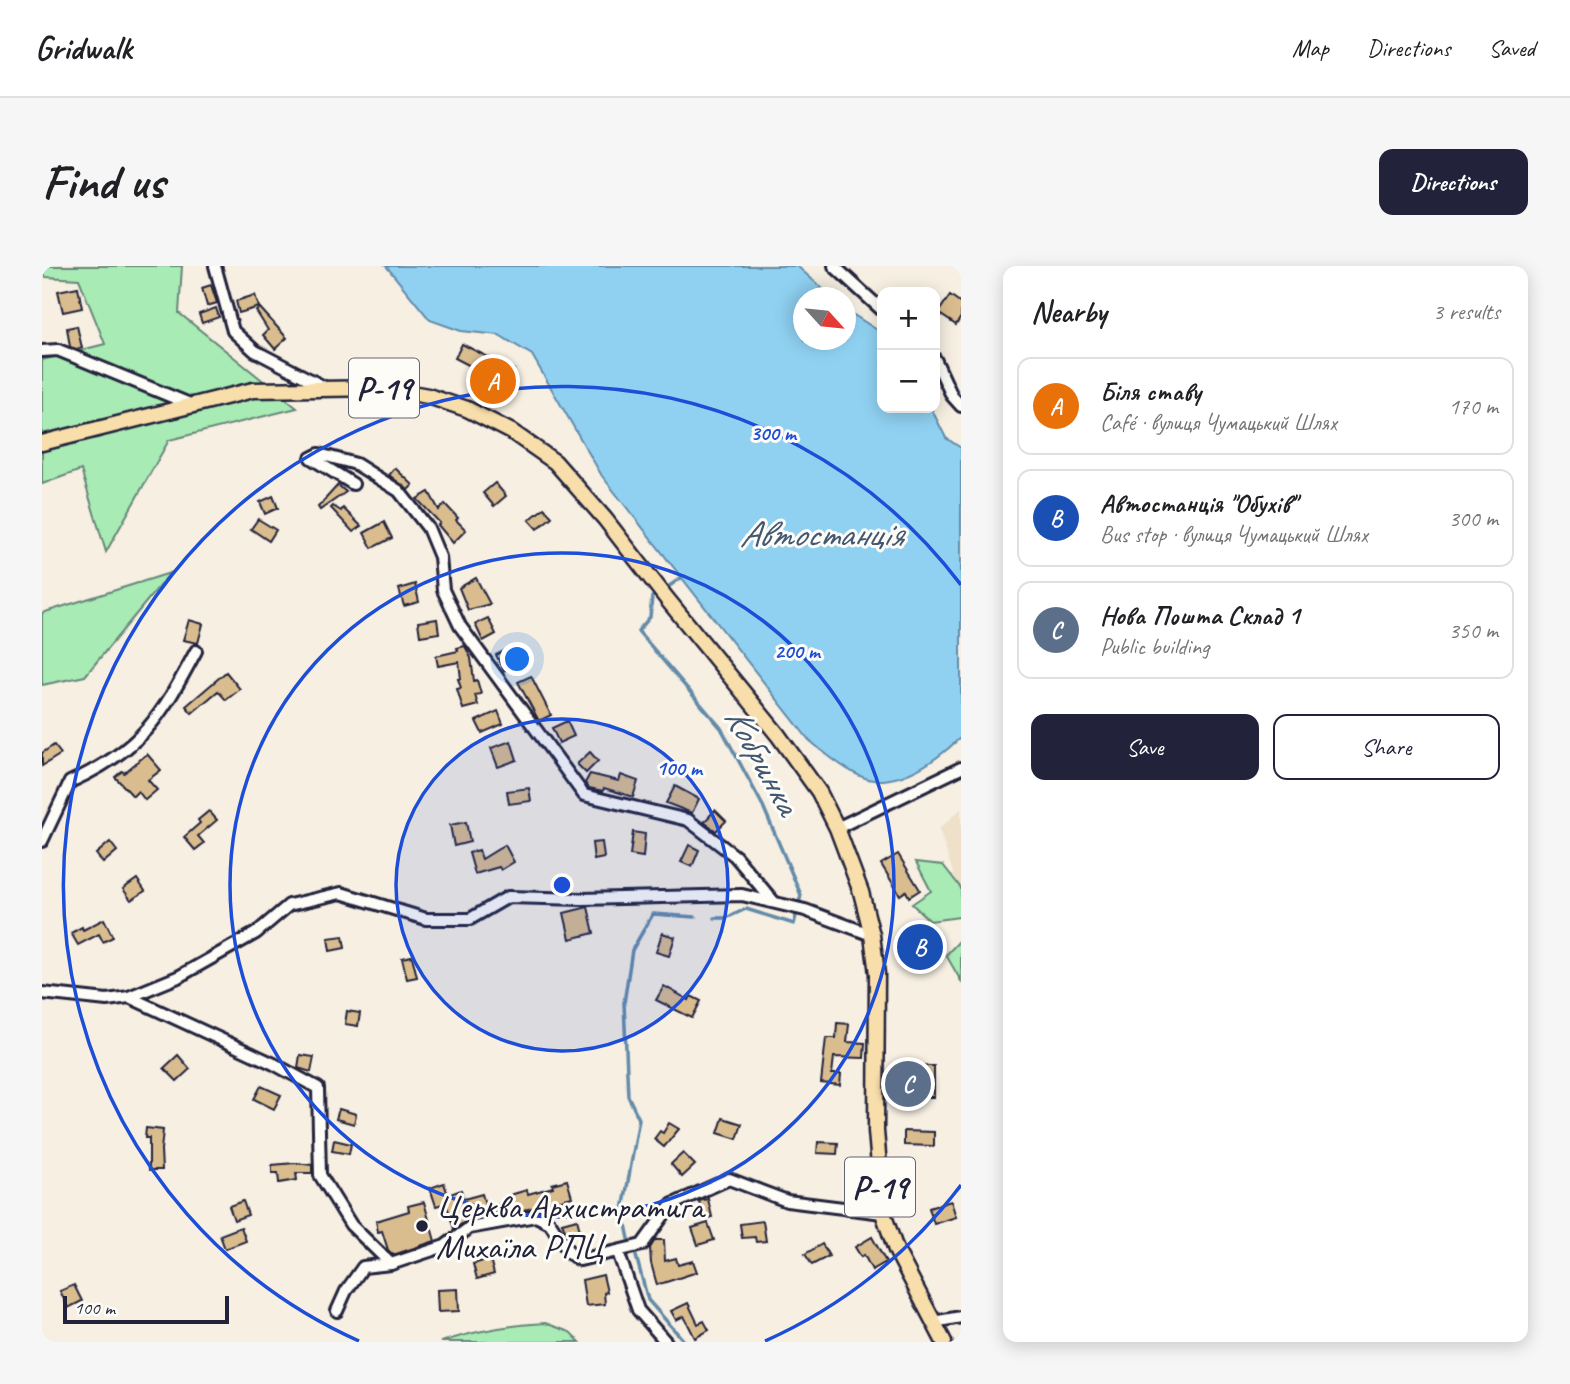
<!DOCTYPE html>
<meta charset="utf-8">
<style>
:root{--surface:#fff;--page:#f6f6f6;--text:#202124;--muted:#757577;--line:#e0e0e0;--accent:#22223b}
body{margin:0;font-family:Caveat,sans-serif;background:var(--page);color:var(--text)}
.controls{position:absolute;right:21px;top:21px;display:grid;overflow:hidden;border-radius:14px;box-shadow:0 4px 18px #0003}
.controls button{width:63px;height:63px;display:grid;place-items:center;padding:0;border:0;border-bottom:2px solid var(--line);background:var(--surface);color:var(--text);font:35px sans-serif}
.compass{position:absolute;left:751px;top:21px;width:63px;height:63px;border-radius:50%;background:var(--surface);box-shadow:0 4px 18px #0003;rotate:117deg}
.scale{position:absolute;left:21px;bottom:18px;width:166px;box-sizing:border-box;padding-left:7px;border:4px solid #22223b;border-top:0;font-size:19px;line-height:24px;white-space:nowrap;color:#22223b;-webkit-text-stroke:5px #fdfcf7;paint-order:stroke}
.you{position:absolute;left:476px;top:394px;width:24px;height:24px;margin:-18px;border:5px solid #fff;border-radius:50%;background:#1a73e8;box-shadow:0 0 0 10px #1a73e833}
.badge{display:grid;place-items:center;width:46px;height:46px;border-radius:50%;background:var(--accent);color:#fff;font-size:23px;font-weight:700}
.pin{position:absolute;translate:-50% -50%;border:4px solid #fff;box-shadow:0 2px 7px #0006}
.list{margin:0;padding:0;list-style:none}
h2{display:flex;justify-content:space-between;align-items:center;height:91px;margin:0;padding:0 28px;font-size:30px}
h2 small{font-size:23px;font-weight:400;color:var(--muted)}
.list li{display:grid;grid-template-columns:46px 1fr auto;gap:21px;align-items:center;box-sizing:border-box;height:98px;margin:0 14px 14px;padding:0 14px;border:2px solid var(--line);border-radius:14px}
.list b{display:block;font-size:26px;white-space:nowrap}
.list p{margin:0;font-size:23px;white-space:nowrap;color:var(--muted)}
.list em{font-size:23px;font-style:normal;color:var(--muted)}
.actions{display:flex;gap:14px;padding:21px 28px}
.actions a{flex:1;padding:16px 0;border:2px solid var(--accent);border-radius:14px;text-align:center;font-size:24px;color:var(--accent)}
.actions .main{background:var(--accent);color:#fff}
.map{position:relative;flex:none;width:919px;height:1076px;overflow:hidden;border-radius:14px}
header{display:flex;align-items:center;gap:42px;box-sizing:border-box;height:98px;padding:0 35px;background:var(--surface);border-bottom:2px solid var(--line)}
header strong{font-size:33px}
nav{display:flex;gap:38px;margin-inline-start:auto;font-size:24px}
.intro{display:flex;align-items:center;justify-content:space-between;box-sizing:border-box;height:168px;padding:0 42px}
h1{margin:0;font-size:49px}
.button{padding:18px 32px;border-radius:14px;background:var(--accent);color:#fff;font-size:24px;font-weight:700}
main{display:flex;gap:42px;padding:0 42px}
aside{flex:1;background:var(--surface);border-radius:14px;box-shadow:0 4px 18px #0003}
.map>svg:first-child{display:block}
.built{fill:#eee0c9}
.green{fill:#a8ebb5;stroke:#658678;stroke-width:2}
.water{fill:#90d1f2;stroke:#648ba9;stroke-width:2}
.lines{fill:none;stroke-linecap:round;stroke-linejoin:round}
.stream{stroke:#648ba9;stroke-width:3.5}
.building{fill:#dabd8f;stroke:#22223b;stroke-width:2}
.minor-casing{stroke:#22223b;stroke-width:16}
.major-casing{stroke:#22223b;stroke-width:19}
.minor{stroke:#fdfcf7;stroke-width:10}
.major{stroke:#f8deab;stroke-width:14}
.ring{fill:none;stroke:#1d4ed8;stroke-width:3.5}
.poi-dot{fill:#22223b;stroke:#fdfcf7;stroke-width:2.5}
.labels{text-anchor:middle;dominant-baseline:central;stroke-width:6;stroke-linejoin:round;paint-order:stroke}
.shield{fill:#fdfcf7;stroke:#646373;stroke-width:2}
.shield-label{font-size:33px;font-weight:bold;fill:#22223b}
.poi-label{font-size:35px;fill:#22223b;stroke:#fdfcf7;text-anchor:start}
.water-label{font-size:37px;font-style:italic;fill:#435772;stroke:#fdfcf7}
.centre{fill:#1d4ed8;stroke:#fdfcf7;stroke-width:3.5}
.ring-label{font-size:21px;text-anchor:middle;font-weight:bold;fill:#1d4ed8;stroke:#fdfcf7;stroke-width:6;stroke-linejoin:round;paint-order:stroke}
</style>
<header>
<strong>Gridwalk</strong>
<nav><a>Map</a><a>Directions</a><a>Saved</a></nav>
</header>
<div class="intro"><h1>Find us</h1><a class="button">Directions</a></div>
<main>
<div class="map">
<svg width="919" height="1076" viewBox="0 0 919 1076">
<rect width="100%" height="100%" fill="#f6efe2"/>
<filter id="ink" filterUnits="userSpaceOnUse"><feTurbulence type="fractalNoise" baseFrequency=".0143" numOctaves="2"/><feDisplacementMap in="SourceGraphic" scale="14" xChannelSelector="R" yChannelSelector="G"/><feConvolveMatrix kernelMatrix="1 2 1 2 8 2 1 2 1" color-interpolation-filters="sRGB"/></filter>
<g filter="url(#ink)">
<path class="built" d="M919,543V622L915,618L897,563Z"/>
<g class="green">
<path d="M0,0H140L137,47L255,142L127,174L64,286L39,204L0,218V94L63,78L37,13L4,11L0,6Z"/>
<path d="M128,307L43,410L0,419V347Z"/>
<path d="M874,596L901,599L919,622V653L917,651L888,655L870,638L889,625Z"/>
<path d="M919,673V715L904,689Z"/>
<path d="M503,1057L528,1066L538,1076H399C433,1065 467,1059 503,1057Z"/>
</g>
<path class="water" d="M344,0H755L790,31L762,32V74H804V44L840,67V142H889L904,172L919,182V471C896,493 864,516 832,514C813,513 781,486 767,474L560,210L490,89L457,69L419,65L388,54Z"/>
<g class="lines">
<g class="stream">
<path d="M623,323L639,312"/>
<path d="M617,327L610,331L608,351L596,365L679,462L721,540L759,629L752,658L704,643L684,652H673"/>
<path d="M587,973L581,944L597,853L586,830L582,737L590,684L611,648L653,651"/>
<path d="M594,990L606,1034L643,1076"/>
</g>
</g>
<g class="building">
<path d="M169,19L175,37L165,40L160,22Z"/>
<path d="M36,21L40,42L21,46L16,25Z"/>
<path d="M213,29L217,41L197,47L194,35Z"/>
<path d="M908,29L919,37V51L914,59L896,47Z"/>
<path d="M174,42L177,51L160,57L157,48Z"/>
<path d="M218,42L245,72L233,83L221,69L226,64L214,45Z"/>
<path d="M35,60L40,82L35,83L28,81L25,62Z"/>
<path d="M420,78L472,104L456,136L431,124L440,106L413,92Z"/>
<path d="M353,202L371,219L366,224L347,209Z"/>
<path d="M453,217L464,230L452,240L441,227Z"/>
<path d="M296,219L304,226L278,244L276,241Z"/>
<path d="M387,226L397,244L403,238L416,252L414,254L424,264L411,277L396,259L398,257L375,233Z"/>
<path d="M231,230L236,242L223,248L218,236Z"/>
<path d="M291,240L299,245L301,242L319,260L311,266L289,242Z"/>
<path d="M502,242L510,251L495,263L487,254Z"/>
<path d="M216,253L234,264L227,275L209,263Z"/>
<path d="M342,256L350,272L330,282L322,267Z"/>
<path d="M434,312L448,338L426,344L417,322Z"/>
<path d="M373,318L377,336L362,340L357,323Z"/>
<path d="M446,352L454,368L441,375L433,358Z"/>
<path d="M395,353L397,367L378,370L376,356Z"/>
<path d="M147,354L161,358L156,377L141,374Z"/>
<path d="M423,380L429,392L432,415L435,414L439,428L433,429L436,439L421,443L415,423L419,422L416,413H419L417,396L396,400L394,390L416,385L415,382Z"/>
<path d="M468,382L475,398L462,405L454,389Z"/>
<path d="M184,406L198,423L184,434L176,425L150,447L144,440Z"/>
<path d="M489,410L509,449L497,455L476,416Z"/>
<path d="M456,445L461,458L440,467L434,455Z"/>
<path d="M525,455L532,470L517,477L510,462Z"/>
<path d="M469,475L475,494L456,501L449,482Z"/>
<path d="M12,479L19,488L0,500V487Z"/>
<path d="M548,486L556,495L544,507L535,498Z"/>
<path d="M105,488L119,504L106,514L115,524L103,534L96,525L91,530L73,511L80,505L82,507Z"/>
<path d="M548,508L577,515L579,509L596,515L591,531L562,522L561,525L547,522L543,517Z"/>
<path d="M633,520L657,533L650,547L624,537Z"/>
<path d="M487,522L489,535L467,538L465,525Z"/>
<path d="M673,544L684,555L674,565L662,556Z"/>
<path d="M167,545L175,554L156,570L162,577L153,584L142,571L158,557L156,554Z"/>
<path d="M424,556L428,576L412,580L408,559Z"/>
<path d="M591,566L603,568L601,591L588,589Z"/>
<path d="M68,576L75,585L61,597L54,588Z"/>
<path d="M560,576L562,592L552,594L550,577Z"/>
<path d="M463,579L472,596L459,604L457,601L433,608L427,587L437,584L440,593Z"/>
<path d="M647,579L657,584L650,601L639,596Z"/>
<path d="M856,588L878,624L867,631L864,625L858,629L839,598Z"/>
<path d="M95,613L103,625L89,634L81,623Z"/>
<path d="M546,641L552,667L528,673L522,647Z"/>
<path d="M62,653L71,671L61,676L57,668L36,679L29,667L40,661L41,664Z"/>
<path d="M620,667L633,671L627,690L614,686Z"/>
<path d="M880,667L881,674H885L886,688H881V696L872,697L869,668Z"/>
<path d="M301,670L303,682L288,685L286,672Z"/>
<path d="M370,690L375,711L365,713L360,692Z"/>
<path d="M622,720L647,734L649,730L659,735L650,752L614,734Z"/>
<path d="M305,745L318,747L316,760L303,758Z"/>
<path d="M795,757L807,758L805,776L823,777L822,792L792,791L790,808H799L798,819L779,817L784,772H794Z"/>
<path d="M136,789L148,803L135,815L122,802Z"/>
<path d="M258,789L272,791L269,806L256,802Z"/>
<path d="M861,800H892V831H862Z"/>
<path d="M219,820L239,829L232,843L212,833Z"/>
<path d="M297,843L314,848L312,858L294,853Z"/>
<path d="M681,852L700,858L695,873L676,867Z"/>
<path d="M627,857L637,863L622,881L612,873L618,865L621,867Z"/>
<path d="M104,862L121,864L119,884L120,904H107V872H103Z"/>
<path d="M862,865L892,866V880L862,879Z"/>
<path d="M292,874L309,878L307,888L290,885Z"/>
<path d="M776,876L796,877L795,888L775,887Z"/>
<path d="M641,887L653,899L640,911L629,898Z"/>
<path d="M253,897L270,899V907H254L255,914L237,917L236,907H230V899Z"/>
<path d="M525,914L530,931L486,943L426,954L412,963L404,937L394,940L388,922L402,917L406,929L419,924L422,933L440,928L444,942L470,934L468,929L485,924L486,928L511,921L510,918Z"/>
<path d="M666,933L670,951L661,953L657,935Z"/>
<path d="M201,935L206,949L192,954L187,940Z"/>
<path d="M909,935L914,951L892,958L887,942Z"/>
<path d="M382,936L393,975L351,989L346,984L340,965L336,966L334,955L367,945L366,940Z"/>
<path d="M535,953L538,965L525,969L520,957Z"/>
<path d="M721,955L724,975L714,976L713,971L700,972L698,958Z"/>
<path d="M666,957L672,974L656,979L650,962Z"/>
<path d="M199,961L204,975L183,983L178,969Z"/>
<path d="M830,971L844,996L830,1004L822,989L819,991L813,981Z"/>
<path d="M613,974H622L623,995L634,992L636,999L651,995L655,1006L615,1019L609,997L608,982Z"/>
<path d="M780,978L787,990L770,999L763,988Z"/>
<path d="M448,993L452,1008L435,1013L431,998Z"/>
<path d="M561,1009L565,1026L562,1027L563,1038L544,1040L540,1014Z"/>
<path d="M32,1019L40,1035L26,1042L18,1025Z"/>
<path d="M416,1023L417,1045L396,1046L395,1024Z"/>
<path d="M646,1037L656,1058L662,1055L667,1064L653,1072L642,1050L634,1054L629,1045Z"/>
</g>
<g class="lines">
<g class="minor-casing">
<g id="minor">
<path d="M173,0L191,65L213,85L284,122"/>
<path d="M792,0L840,44"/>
<path d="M0,85L16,84L150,139"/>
<path d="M893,93L910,130L919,140"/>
<path d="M311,218L269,192L277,188L314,198L357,225L386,262L398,291L401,324L418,360L542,529L646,554L693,590L731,635"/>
<path d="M795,562L919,502"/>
<path d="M0,575L28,516C99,484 119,451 154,385"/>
<path d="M0,727L65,734L87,731L136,711L214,667L247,639L299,627L384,653H428L466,631L540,633L700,629L763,644L830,669"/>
<path d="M87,731L232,798L276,822L278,909L309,959L349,998"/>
<path d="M576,986L596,1044L624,1076"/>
<path d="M295,1045L304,1025L321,1001L349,998L403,980L427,962L494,950L508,957L528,988L538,994L600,979L629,939L687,913L745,935L841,947"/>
<path d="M891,1056L919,1051"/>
</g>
</g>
<g class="major-casing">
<path id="major" d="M0,177L211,124L341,122L386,130L425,143L470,166L513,196L563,253L625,333L736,469L777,526L795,562L819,626L830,669L835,708L834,865L841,947L854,984L902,1076"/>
</g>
<use href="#minor" class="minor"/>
<use href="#major" class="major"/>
</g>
</g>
<circle cx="520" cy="619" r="166" fill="#1d4ed8" fill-opacity=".12"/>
<g class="ring">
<circle cx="520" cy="619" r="166"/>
<circle cx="520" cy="619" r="332"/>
<path d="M919 919A499 499 0 0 1 723 1075M317 1075A499 499 0 1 1 919 319"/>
</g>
<circle class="poi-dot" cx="380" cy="960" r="7"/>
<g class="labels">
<g class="shield">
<rect x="307" y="92.5" width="70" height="59" rx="5"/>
<rect x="803" y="891.5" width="70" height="59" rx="5"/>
</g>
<g class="shield-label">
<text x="342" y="122">Р-19</text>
<text x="838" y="921">Р-19</text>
</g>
<g class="poi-label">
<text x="394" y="940">Церква Архистратига<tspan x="394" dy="40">Михаїла РПЦ</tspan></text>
</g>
<g class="water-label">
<text x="779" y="267">Автостанція</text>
<text transform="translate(721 494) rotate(61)">Кобринка</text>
</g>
</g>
<circle cx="520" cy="619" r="10" class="centre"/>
<g class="ring-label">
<text x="731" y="174">300 m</text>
<text x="755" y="392">200 m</text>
<text x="637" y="509">100 m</text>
</g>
</svg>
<div class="controls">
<button>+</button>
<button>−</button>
</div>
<svg class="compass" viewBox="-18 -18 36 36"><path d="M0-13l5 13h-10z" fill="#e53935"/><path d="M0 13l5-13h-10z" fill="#757577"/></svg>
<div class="scale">100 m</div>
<div class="you"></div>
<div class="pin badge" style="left:451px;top:115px;background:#e8710a">A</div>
<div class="pin badge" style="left:878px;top:681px;background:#1a4fb4">B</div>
<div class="pin badge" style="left:866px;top:818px;background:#5c6f8a">C</div>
</div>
<aside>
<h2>Nearby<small>3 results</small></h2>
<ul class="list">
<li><span class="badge" style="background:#e8710a">A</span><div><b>Біля ставу</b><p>Café · вулиця Чумацький Шлях</p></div><em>170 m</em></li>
<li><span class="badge" style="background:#1a4fb4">B</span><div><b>Автостанція &quot;Обухів&quot;</b><p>Bus stop · вулиця Чумацький Шлях</p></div><em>300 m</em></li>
<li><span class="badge" style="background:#5c6f8a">C</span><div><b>Нова Пошта Склад 1</b><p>Public building</p></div><em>350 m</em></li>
</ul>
<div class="actions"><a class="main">Save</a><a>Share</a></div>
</aside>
</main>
